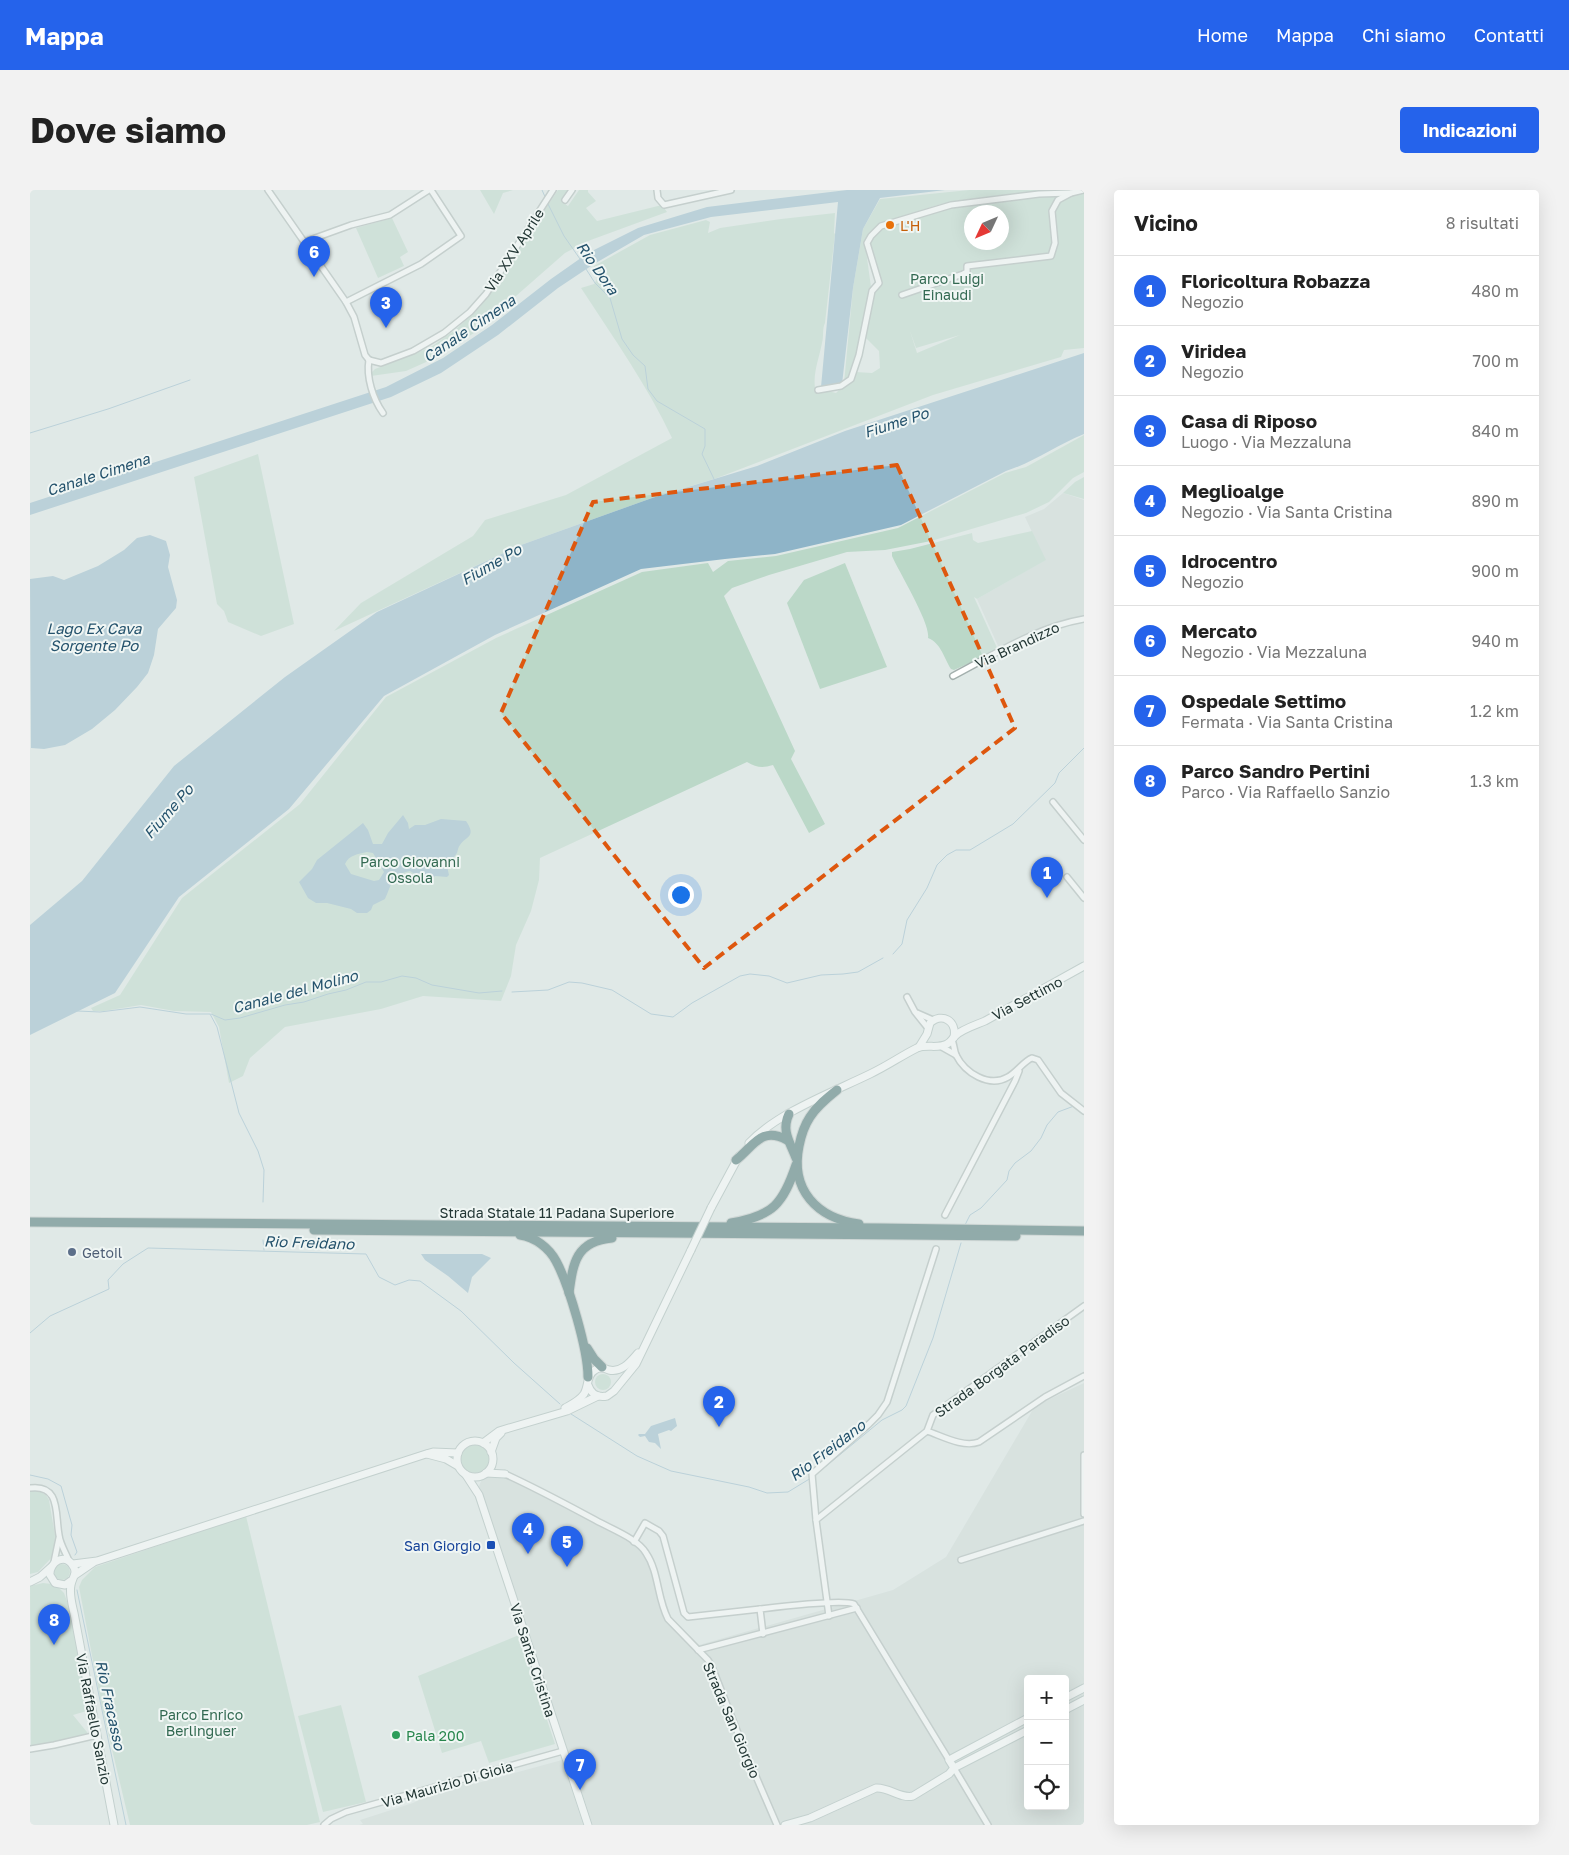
<!DOCTYPE html>
<html lang="it">
<meta charset="utf-8">
<style>
:root{--surface:#fff;--page:#f2f2f2;--text:#222;--muted:#767676;--line:#e0e0e0;--accent:#2563eb}
body{margin:0;font-family:"Golos Text",sans-serif;background:var(--page);color:var(--text)}
.controls{position:absolute;right:15px;bottom:15px;display:grid;overflow:hidden;border-radius:5px;box-shadow:0 5px 20px #0002}
.controls button{width:45px;height:45px;display:grid;place-items:center;padding:0;border:0;border-bottom:1px solid var(--line);background:var(--surface);color:var(--text);font:25px sans-serif}
.compass{position:absolute;left:934px;top:15px;width:45px;height:45px;border-radius:50%;background:var(--surface);box-shadow:0 5px 20px #0002;rotate:226deg}
.you{position:absolute;left:650px;top:704px;width:18px;height:18px;margin:-12px;border:4px solid #fff;border-radius:50%;background:#1a73e8;box-shadow:0 0 0 8px #1a73e833}
.badge{display:grid;place-items:center;width:32px;height:32px;border-radius:50%;background:var(--accent);color:#fff;font-size:16px;font-weight:700}
.pin{position:absolute;translate:-50% -41px;filter:drop-shadow(0 1px 2px #0008)}
.pin::after{content:'';position:absolute;top:26px;width:18px;height:15px;background:inherit;clip-path:polygon(0 0,100% 0,50% 100%)}
.list{margin:0;padding:0;list-style:none}
h2{display:flex;justify-content:space-between;align-items:center;height:65px;margin:0;padding:0 20px;font-size:21px}
h2 small{font-size:16px;font-weight:400;color:var(--muted)}
.list li{display:grid;grid-template-columns:32px 1fr auto;gap:15px;align-items:center;box-sizing:border-box;height:70px;padding:0 20px;border-top:1px solid var(--line)}
.list b{display:block;font-size:19px;white-space:nowrap}
.list p{margin:0;font-size:16px;white-space:nowrap;color:var(--muted)}
.list em{font-size:16px;font-style:normal;color:var(--muted)}
.icon{flex:none;width:28px;height:28px;fill:none;stroke:currentColor;stroke-width:2;stroke-linecap:round;stroke-linejoin:round}
.map{position:relative;flex:none;width:1054px;height:1635px;overflow:hidden;border-radius:5px}
header{display:flex;align-items:center;gap:30px;box-sizing:border-box;height:70px;padding:0 25px;background:var(--accent);color:#fff}
header strong{font-size:24px}
nav{display:flex;gap:28px;margin-inline-start:auto;font-size:18px}
.intro{display:flex;align-items:center;justify-content:space-between;box-sizing:border-box;height:120px;padding:0 30px}
h1{margin:0;font-size:35px}
.button{padding:12px 22px;border-radius:5px;background:var(--accent);color:#fff;font-size:18px;font-weight:700}
main{display:flex;gap:30px;padding:0 30px}
aside{flex:1;background:var(--surface);border-radius:5px;box-shadow:0 5px 20px #0002}
.map>svg:first-child{display:block}
.built{fill:#ced9d6;fill-rule:evenodd}
.green{fill:#bbd8c8;fill-rule:evenodd}
.water{fill:#8eb4c8;fill-rule:evenodd}
.lines{fill:none;stroke-linecap:round;stroke-linejoin:round}
.stream{stroke:#8eb4c8;stroke-width:1}
.street-casing{stroke:#a4b0ae;stroke-width:8}
.secondary-casing{stroke:#a1b3b0;stroke-width:9}
.highway-casing{stroke:#bdc3c2;stroke-width:11}
.street{stroke:#fff;stroke-width:5}
.secondary{stroke:#fff;stroke-width:7}
.highway{stroke:#32605f;stroke-width:9}
.secondary-bridge-casing{stroke:#a1b3b0;stroke-width:9;stroke-linecap:butt}
.secondary-bridge{stroke:#fff;stroke-width:7}
.marked{fill:none;stroke:#de570e;stroke-width:4;stroke-dasharray:10 6;stroke-linejoin:round}
.food-dot{fill:#e8710a;stroke:#f0f6f4;stroke-width:2}
.service-dot{fill:#5c6f8a;stroke:#f0f6f4;stroke-width:2}
.transit-dot{fill:#1a4fb4;stroke:#f0f6f4;stroke-width:2}
.leisure-dot{fill:#2e9e5b;stroke:#f0f6f4;stroke-width:2}
.labels{text-anchor:middle;dominant-baseline:central;stroke-width:4;stroke-linejoin:round;paint-order:stroke}
.food-label{font-size:14px;fill:#c56008;stroke:#f0f6f4;text-anchor:start}
.street-label{font-size:14px;fill:#233735;stroke:#f0f6f4}
.park-label{font-size:14px;fill:#326951;stroke:#f0f6f4}
.service-label{font-size:14px;fill:#4e5e75;stroke:#f0f6f4;text-anchor:start}
.transit-label{font-size:14px;fill:#164399;stroke:#f0f6f4;text-anchor:end}
.leisure-label{font-size:14px;fill:#27864d;stroke:#f0f6f4;text-anchor:start}
.water-label{font-size:15px;font-style:italic;fill:#24526c;stroke:#f0f6f4}
</style>
<header>
<strong>Mappa</strong>
<nav><a>Home</a><a>Mappa</a><a>Chi siamo</a><a>Contatti</a></nav>
</header>
<div class="intro"><h1>Dove siamo</h1><a class="button">Indicazioni</a></div>
<main>
<div class="map">
<svg width="1054" height="1635" viewBox="0 0 1054 1635">
<rect width="100%" height="100%" fill="#e0e9e7"/>
<g class="built">
<path d="M1033,303L1054,310V426L1033,431L969,458L947,409L1015,370L995,327L1014,319Z"/>
<path d="M1054,1193V1635H563L458,1326L449,1296L452,1289L458,1285L474,1286L500,1298L619,1360L641,1427L669,1455L863,1400L916,1367L1005,1216ZM998,1489H1035V1616H998Z"/>
<path d="M532,1570L553,1635H329L333,1634L330,1630L383,1613L399,1605L430,1594H444Z"/>
</g>
<g class="green">
<path d="M450,0H483L473,3L464,24Z"/>
<path d="M528,0H539L531,11L538,16L549,0H558V2L566,11L556,18L567,31L632,15L637,22L558,51L535,63L444,143L403,169L376,181L341,186L342,182L345,179L401,157L425,140L450,117Z"/>
<path d="M939,0H1014L911,14L851,33L839,43L835,53L841,97L836,118L826,182L842,183L850,178L849,161L835,147L843,102L851,95L838,53L845,43L856,36L912,20L961,12L1043,5L1054,2V158L1034,160L1031,167L903,205L687,288L622,308L491,355L304,441L331,413L443,346L455,330L536,305L642,248C617,195 583,147 551,98L564,94L569,86L563,79L564,76L620,45L676,30L680,32L678,43L690,38L751,29L805,23L804,43L805,44L795,133C792,139 794,146 792,153C789,169 783,182 785,198C792,201 798,201 806,203L809,200L807,195L814,193L823,98L833,39L850,9ZM942,22H972V52H942ZM880,141L886,158L930,145L887,163Z"/>
<path d="M362,28L378,62L370,67L374,76L348,88L326,38Z"/>
<path d="M1054,245V282L1043,288L1019,312L996,323L901,351L855,360L817,362L739,385L702,398L694,406L765,561L761,569L795,634L779,643L743,575C733,578 727,578 717,572L510,668L509,690L501,721L486,755L481,786L471,811L393,806L351,819L255,837L220,868L213,886L199,893L189,837L181,822L144,821L111,815L74,821H63L61,818L90,805L152,708L270,614L356,507L466,448L612,382L678,373L683,382L698,371L746,366L868,338L975,283L996,277Z"/>
<path d="M228,264L264,434L231,446L198,432L194,421L187,414L164,287Z"/>
<path d="M1054,287V309L1033,303L1045,292Z"/>
<path d="M1002,341L1016,370L947,409L944,407L968,460L924,480L921,479C914,468 911,453 898,448C901,434 869,382 862,366V362L880,359L942,343L943,350L948,353Z"/>
<path d="M815,373L857,477L790,499L757,413L774,390Z"/>
<circle cx="573" cy="1192" r="8"/>
<circle cx="445" cy="1269" r="14"/>
<path d="M6,1299L16,1305L19,1310L25,1345L24,1365L8,1382L0,1384V1301Z"/>
<path d="M216,1326L290,1632L277,1635H100L71,1513L49,1397L52,1390L65,1377Z"/>
<circle cx="32" cy="1382" r="8"/>
<path d="M13,1393L22,1394L29,1398L34,1403L38,1414L43,1430L60,1520L43,1525L61,1547L1,1557L0,1396Z"/>
<path d="M489,1445L525,1554L459,1573L451,1551L412,1563L388,1486Z"/>
<path d="M311,1515L336,1612L293,1622L268,1526Z"/>
</g>
<g class="water">
<path d="M817,0H915L850,8L833,39L823,98L812,194L791,197L808,12L681,27L614,45L564,74L528,98L468,145L411,183L361,207L0,325V313L356,197L413,168L462,135L521,89L558,63L608,38L677,17Z"/>
<path d="M1054,163V244C1027,255 1004,272 976,281L871,335L745,364L695,369L611,379L465,445L354,506L259,619L149,707L85,803L0,845V735L52,691L144,576L255,487L347,422L491,355L622,308L727,276L815,241Z"/>
<path d="M120,345L136,351L140,365L138,377L147,410L146,418L128,439L124,465L118,483L107,497L85,520L62,539L35,555L14,559L1,558L0,389L23,386L34,390L68,376L94,360L107,348Z"/>
<path d="M373,625L378,633L379,639L385,635H395L411,629L436,631C447,647 436,646 430,655C428,657 428,660 427,663C424,667 420,672 417,676L419,685L417,687L405,686L401,690H394L380,681C361,685 362,694 355,709L343,715L341,720L337,723H327L321,719L297,713H286L278,708L269,692L282,679L287,670L333,633L338,640L343,654H352L358,643ZM337,662L343,663L354,682L349,690L344,691L321,684L315,674C319,665 328,664 337,662Z"/>
<path d="M391,1064H452L461,1068L442,1087L438,1103L418,1086L395,1070Z"/>
<path d="M645,1228L647,1236L641,1241L639,1240L628,1244L631,1259L625,1253L619,1252L615,1246L610,1247L608,1245L609,1244H615L621,1236Z"/>
</g>
<g class="lines">
<g class="stream">
<path d="M512,0L516,9"/>
<path d="M517,12L534,46L550,69"/>
<path d="M556,79L565,93L580,108L592,149L603,165L615,176L618,199L627,211L675,239V256L672,264L684,289"/>
<path d="M0,243L78,219L160,190"/>
<path d="M863,764L872,754L877,730L897,698L907,675L917,665L926,660H940L983,634L1025,593L1029,583L1054,558"/>
<path d="M482,802L518,800L539,792L552,793L582,800L621,824L643,827L662,813L710,786L720,784L739,786L757,793L791,785L813,784L828,782L853,768"/>
<path d="M47,821L70,822L110,817L156,824H180L187,837L209,923L228,961L234,980L233,1012"/>
<path d="M181,824L195,830L210,828L255,815L274,812L298,804L316,800L336,792H351L372,786L386,788L402,795L449,803L472,801"/>
<path d="M935,1035L940,1025L951,1018L977,990L979,981L985,973L1001,961L1011,948L1017,935L1028,922L1044,916"/>
<path d="M233,1050L234,1060"/>
<path d="M0,1143L20,1126L79,1099L78,1090L93,1074L118,1058L336,1064L349,1087L365,1095L379,1090L390,1091L431,1121L484,1173L530,1214"/>
<path d="M541,1224L607,1266L641,1281L719,1297L737,1303L758,1302L781,1288"/>
<path d="M0,1285L18,1289L31,1296L42,1335L41,1345L47,1362L45,1365"/>
<path d="M784,1286L852,1230L872,1220L876,1216L903,1148L931,1053"/>
<path d="M47,1400L96,1635"/>
</g>
<g class="street-casing">
<g id="street">
<path d="M238,0L316,112L324,127L335,165L339,170"/>
<path d="M627,0L628,8L634,15L701,0"/>
<path d="M535,10L542,0"/>
<path d="M274,52L321,35L360,25L399,0"/>
<path d="M872,105L933,84L937,82V76L1021,66L1025,53L1022,21L1028,10L1041,3L1054,0"/>
<path d="M316,112L391,74L431,46L401,0"/>
<path d="M339,170L351,173L383,161L414,143L440,122L456,104L523,0"/>
<path d="M339,170C336,187 343,209 353,223"/>
<path d="M788,200L811,196L821,189L829,165L842,101L849,93L837,53L841,46L851,36L921,15L1009,4L1041,3"/>
<path d="M923,486C965,464 1007,437 1054,429"/>
<path d="M1023,612L1054,650"/>
<path d="M1037,687L1054,708"/>
<path d="M877,807L885,822L897,837"/>
<path d="M887,823L903,830"/>
<path d="M922,850C924,854 924,860 926,865C935,883 959,898 978,887C987,882 994,871 1002,868L1008,870L1031,903L1054,921"/>
<path d="M910,856L926,865"/>
<path d="M915,1025L985,891L989,881"/>
<path d="M897,1241C912,1246 933,1258 949,1252L1015,1207L1054,1186"/>
<path d="M1054,1265V1324"/>
<path d="M475,1284C508,1299 539,1316 571,1333C584,1340 609,1350 616,1363C629,1382 627,1408 638,1429L678,1470L682,1477L715,1561L747,1635"/>
<path d="M0,1298C31,1294 25,1324 29,1345C30,1354 36,1363 39,1371"/>
<path d="M786,1330L782,1284L839,1234L848,1225L857,1212L906,1059"/>
<path d="M604,1352L615,1333L629,1341L633,1346L654,1423L658,1427L730,1419"/>
<path d="M931,1370L1054,1331"/>
<path d="M24,1372L29,1348"/>
<path d="M799,1426L786,1330L897,1241L903,1225L1054,1116"/>
<path d="M733,1444L730,1419C747,1417 812,1409 824,1414L919,1570"/>
<path d="M668,1460L827,1418"/>
<path d="M0,1559L24,1555L67,1545"/>
<path d="M924,1578L958,1635"/>
<path d="M294,1635L301,1629L316,1622L533,1561"/>
</g>
</g>
<g class="secondary-casing">
<g id="secondary">
<path d="M889,857L897,844L900,833C912,822 927,831 924,847"/>
<path d="M719,953C747,923 803,902 840,884C857,876 871,866 887,858C897,854 908,859 917,854C921,852 922,849 925,846C932,839 946,835 955,831L1054,776"/>
<path d="M681,1018L709,966"/>
<path d="M558,1195C561,1204 568,1208 577,1206L584,1201L606,1174L661,1060"/>
<path d="M535,1218C542,1214 549,1211 554,1204C559,1196 556,1185 565,1180C570,1176 574,1178 579,1180C592,1183 601,1171 608,1163"/>
<circle cx="445" cy="1269" r="18"/>
<path d="M453,1253L469,1241L537,1221L568,1206"/>
<path d="M461,1262L466,1248L471,1243"/>
<path d="M397,1264L416,1269L428,1276"/>
<path d="M456,1283L475,1284"/>
<path d="M436,1285L449,1305L558,1635"/>
<path d="M43,1374L67,1371L396,1264L403,1262L428,1263"/>
<path d="M45,1385L64,1372"/>
<path d="M42,1390L35,1395L25,1393L20,1385C19,1372 35,1362 43,1376C48,1383 42,1388 41,1395C39,1404 42,1414 44,1423L84,1635"/>
<path d="M0,1392L10,1387L20,1378"/>
<path d="M1035,1508L1054,1498"/>
<path d="M1035,1520L1054,1510"/>
<path d="M924,1578L919,1570L998,1528"/>
<path d="M755,1635L780,1628L846,1598C859,1597 870,1609 883,1606L919,1584L924,1578L998,1540"/>
</g>
</g>
<g class="highway-casing">
<g id="highway">
<path d="M807,900C797,908 787,916 780,927C774,936 771,946 769,956C760,1000 787,1028 829,1034"/>
<path d="M759,924C751,941 760,952 766,968"/>
<path d="M706,970C724,956 731,936 757,950"/>
<path d="M0,1032L851,1038L1054,1041"/>
<path d="M701,1033C743,1026 753,1014 766,975"/>
<path d="M284,1040L986,1046"/>
<path d="M490,1045C505,1047 519,1058 526,1071C539,1095 558,1160 558,1187"/>
<path d="M539,1103C543,1073 546,1051 582,1048"/>
<path d="M557,1158L564,1169L572,1177"/>
</g>
</g>
<use href="#street" class="street"/>
<use href="#secondary" class="secondary"/>
<use href="#highway" class="highway"/>
<g class="secondary-bridge-casing">
<path id="secondary-bridge" d="M661,1060L681,1018"/>
</g>
<use href="#secondary-bridge" class="secondary-bridge"/>
</g>
<path d="M0 0H1054V1635H0ZM867,275L985,538L674,778L471,523L563,312Z" fill="#e0e9e7" fill-opacity=".55" fill-rule="evenodd"/>
<path class="marked" d="M867,275L985,538L674,778L471,523L563,312Z"/>
<circle class="food-dot" cx="860" cy="35" r="5"/>
<circle class="service-dot" cx="42" cy="1062" r="5"/>
<rect class="transit-dot" x="456" y="1350" width="10" height="10" rx="2.5"/>
<circle class="leisure-dot" cx="366" cy="1545" r="5"/>
<g class="labels">
<g class="food-label">
<text x="870" y="35">L'H</text>
</g>
<g class="street-label">
<text transform="translate(484 60) rotate(-57)">Via XXV Aprile</text>
<text transform="translate(987 455) rotate(-25)">Via Brandizzo</text>
<text transform="translate(997 808) rotate(-28)">Via Settimo</text>
<text x="527" y="1022">Strada Statale 11 Padana Superiore</text>
<text transform="translate(972 1176) rotate(-36)">Strada Borgata Paradiso</text>
<text transform="translate(503 1470) rotate(72)">Via Santa Cristina</text>
<text transform="translate(64 1529) rotate(79)">Via Raffaello Sanzio</text>
<text transform="translate(702 1530) rotate(67)">Strada San Giorgio</text>
<text transform="translate(417 1594) rotate(-16)">Via Maurizio Di Gioia</text>
</g>
<g class="park-label">
<text x="917" y="88">Parco Luigi<tspan x="917" dy="16">Einaudi</tspan></text>
<text x="380" y="671">Parco Giovanni<tspan x="380" dy="16">Ossola</tspan></text>
<text x="171" y="1524">Parco Enrico<tspan x="171" dy="16">Berlinguer</tspan></text>
</g>
<g class="service-label">
<text x="52" y="1062">Getoil</text>
</g>
<g class="transit-label">
<text x="451" y="1355">San Giorgio</text>
</g>
<g class="leisure-label">
<text x="376" y="1545">Pala 200</text>
</g>
<g class="water-label">
<text transform="translate(568 78) rotate(55)">Rio Dora</text>
<text transform="translate(439 138) rotate(-34)">Canale Cimena</text>
<text transform="translate(866 232) rotate(-18)">Fiume Po</text>
<text transform="translate(68 284) rotate(-18)">Canale Cimena</text>
<text transform="translate(461 374) rotate(-30)">Fiume Po</text>
<text x="64" y="438">Lago Ex Cava<tspan x="64" dy="17">Sorgente Po</tspan></text>
<text transform="translate(138 621) rotate(-49)">Fiume Po</text>
<text transform="translate(265 801) rotate(-15)">Canale del Molino</text>
<text transform="translate(279 1052) rotate(2)">Rio Freidano</text>
<text transform="translate(797 1260) rotate(-37)">Rio Freidano</text>
<text transform="translate(81 1515) rotate(78)">Rio Fracasso</text>
</g>
</g>
</svg>
<div class="controls">
<button>+</button>
<button>−</button>
<button><svg class="icon" aria-label="locate" viewBox="0 0 24 24"><circle cx="12" cy="12" r="6"/><path d="M12 2v4M12 18v4M2 12h4M18 12h4"/></svg></button>
</div>
<svg class="compass" viewBox="-18 -18 36 36"><path d="M0-13l5 13h-10z" fill="#e53935"/><path d="M0 13l5-13h-10z" fill="#767676"/></svg>
<div class="you"></div>
<div class="pin badge" style="left:1017px;top:708px">1</div>
<div class="pin badge" style="left:689px;top:1237px">2</div>
<div class="pin badge" style="left:356px;top:138px">3</div>
<div class="pin badge" style="left:498px;top:1364px">4</div>
<div class="pin badge" style="left:537px;top:1377px">5</div>
<div class="pin badge" style="left:284px;top:87px">6</div>
<div class="pin badge" style="left:550px;top:1600px">7</div>
<div class="pin badge" style="left:24px;top:1455px">8</div>
</div>
<aside>
<h2>Vicino<small>8 risultati</small></h2>
<ul class="list">
<li><span class="badge">1</span><div><b>Floricoltura Robazza</b><p>Negozio</p></div><em>480 m</em></li>
<li><span class="badge">2</span><div><b>Viridea</b><p>Negozio</p></div><em>700 m</em></li>
<li><span class="badge">3</span><div><b>Casa di Riposo</b><p>Luogo · Via Mezzaluna</p></div><em>840 m</em></li>
<li><span class="badge">4</span><div><b>Meglioalge</b><p>Negozio · Via Santa Cristina</p></div><em>890 m</em></li>
<li><span class="badge">5</span><div><b>Idrocentro</b><p>Negozio</p></div><em>900 m</em></li>
<li><span class="badge">6</span><div><b>Mercato</b><p>Negozio · Via Mezzaluna</p></div><em>940 m</em></li>
<li><span class="badge">7</span><div><b>Ospedale Settimo</b><p>Fermata · Via Santa Cristina</p></div><em>1.2 km</em></li>
<li><span class="badge">8</span><div><b>Parco Sandro Pertini</b><p>Parco · Via Raffaello Sanzio</p></div><em>1.3 km</em></li>
</ul>
</aside>
</main>
